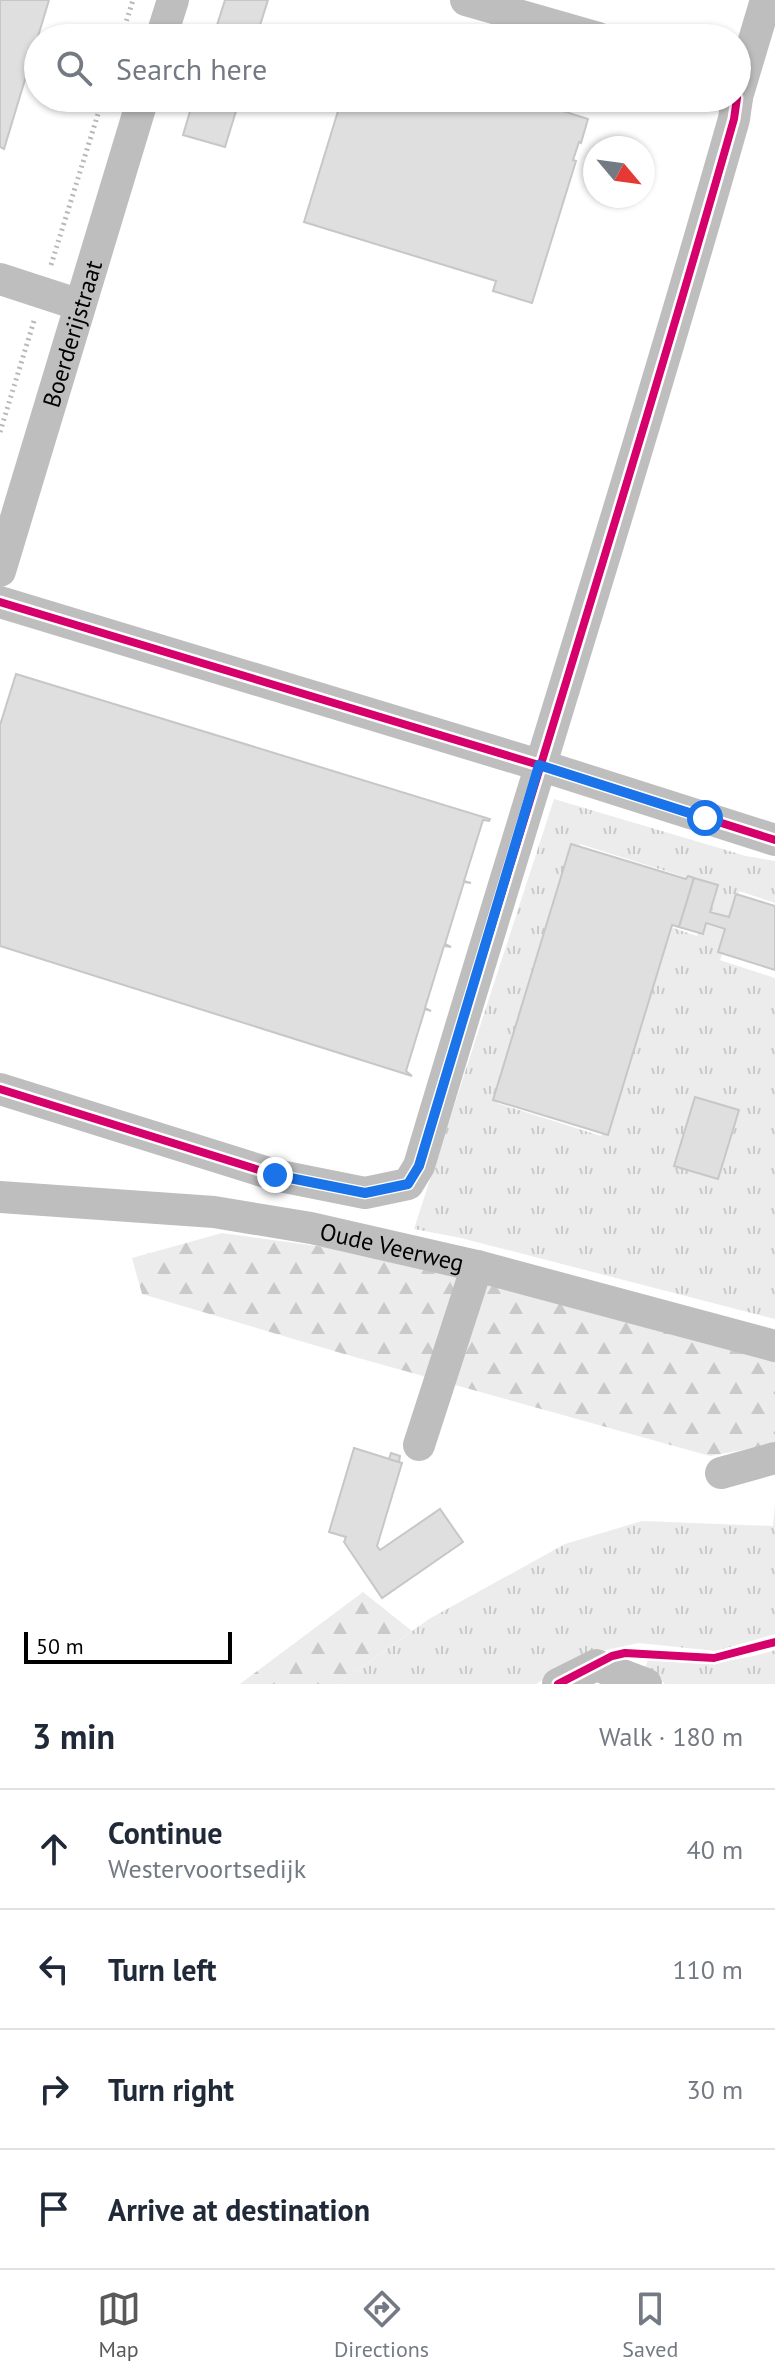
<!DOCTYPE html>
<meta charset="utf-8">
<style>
:root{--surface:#fff;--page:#f2f2f3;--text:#1f2937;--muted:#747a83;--line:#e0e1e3;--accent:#595959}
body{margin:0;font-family:"PT Sans",sans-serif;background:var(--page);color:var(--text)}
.compass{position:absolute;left:583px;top:136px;width:72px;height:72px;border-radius:50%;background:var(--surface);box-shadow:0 2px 6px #0004;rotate:119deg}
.scale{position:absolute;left:24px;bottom:20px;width:208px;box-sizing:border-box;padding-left:8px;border:4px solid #000;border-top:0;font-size:22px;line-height:28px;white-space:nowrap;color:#000;-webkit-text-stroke:6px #fff;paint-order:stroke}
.stop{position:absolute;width:24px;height:24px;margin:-18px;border:6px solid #1a73e8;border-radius:50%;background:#fff}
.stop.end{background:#1a73e8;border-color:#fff;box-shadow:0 2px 8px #0008}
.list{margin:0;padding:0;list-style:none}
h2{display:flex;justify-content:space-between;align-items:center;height:104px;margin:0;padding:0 32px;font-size:34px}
h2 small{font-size:26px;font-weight:400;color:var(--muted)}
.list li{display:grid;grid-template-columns:52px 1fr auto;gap:24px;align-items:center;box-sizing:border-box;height:120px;padding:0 32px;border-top:2px solid var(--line)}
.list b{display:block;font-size:30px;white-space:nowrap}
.list p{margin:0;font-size:26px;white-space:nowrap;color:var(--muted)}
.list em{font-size:26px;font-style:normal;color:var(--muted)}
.icon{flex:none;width:44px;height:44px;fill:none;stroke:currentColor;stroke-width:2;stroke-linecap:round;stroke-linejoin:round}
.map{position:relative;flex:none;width:775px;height:1684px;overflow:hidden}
.search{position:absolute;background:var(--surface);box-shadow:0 2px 6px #0004;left:24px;right:24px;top:24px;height:88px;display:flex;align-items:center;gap:20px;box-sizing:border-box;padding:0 28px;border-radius:44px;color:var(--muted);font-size:30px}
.sheet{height:584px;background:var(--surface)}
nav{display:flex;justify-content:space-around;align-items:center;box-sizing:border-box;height:112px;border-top:2px solid var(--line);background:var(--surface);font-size:22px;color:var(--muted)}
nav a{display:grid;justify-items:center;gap:4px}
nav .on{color:var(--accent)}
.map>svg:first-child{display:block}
.grass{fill:url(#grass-tufts)}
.forest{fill:url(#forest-firs)}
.building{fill:#dfdfdf;stroke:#c7c7c7;stroke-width:2}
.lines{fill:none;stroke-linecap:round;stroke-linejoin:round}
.path{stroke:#b9b9b9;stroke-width:5;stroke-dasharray:2 4;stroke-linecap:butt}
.minor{stroke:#bebebe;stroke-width:32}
.cycleway-casing{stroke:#fff;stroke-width:13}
.cycleway{stroke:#d6006c;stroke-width:8}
.route{stroke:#1a73e8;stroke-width:10}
.labels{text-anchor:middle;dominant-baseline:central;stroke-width:7;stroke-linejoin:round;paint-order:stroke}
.street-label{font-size:24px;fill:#000;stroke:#fff}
</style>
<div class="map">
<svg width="775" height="1684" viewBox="0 0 775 1684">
<defs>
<pattern id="grass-tufts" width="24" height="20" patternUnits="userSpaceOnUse" patternTransform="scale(2)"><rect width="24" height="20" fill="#ececec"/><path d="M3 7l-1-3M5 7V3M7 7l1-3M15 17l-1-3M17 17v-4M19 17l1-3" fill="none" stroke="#c9c9c9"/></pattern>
<pattern id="forest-firs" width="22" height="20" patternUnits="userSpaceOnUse" patternTransform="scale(2)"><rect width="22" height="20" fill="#ececec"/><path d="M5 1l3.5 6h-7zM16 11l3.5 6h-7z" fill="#c9c9c9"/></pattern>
</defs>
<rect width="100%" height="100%" fill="#fff"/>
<g class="grass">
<path d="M554,799L746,856L775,861V903L739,891L730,917L706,909L713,886L580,844L497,1103L601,1136L668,926L697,936L702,923L729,932L720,960L775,978V1319L461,1238L414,1229Z"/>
<path d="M775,1505V1634L716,1651L639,1643L606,1650L582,1657L536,1684H338L429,1619L565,1544L642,1521L773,1526Z"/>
<path d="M775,1650V1684H665L645,1668L648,1660C692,1664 733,1664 775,1650Z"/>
</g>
<g class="forest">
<path d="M222,1233L339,1249L665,1327L775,1362V1444L710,1456L344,1354L142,1294L132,1258Z"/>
<path d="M363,1592L412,1631L338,1684H240Z"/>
</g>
<g class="building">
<path d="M0,0H49L4,149L0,147Z"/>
<path d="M225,0H268L256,38H213Z"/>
<path d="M194,98H240L225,147L183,135Z"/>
<path d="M342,98H521L588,119L581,143L579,142L573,160L576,161L532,303L493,291L496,281L304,222Z"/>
<path d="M16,674L490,819L489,821L483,820L464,881L471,883L464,882L445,944L451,947L444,946L425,1008L431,1011L425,1009L406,1071L412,1076L0,946V725Z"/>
<path d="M571,844L686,879L688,876L694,878L679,927L672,925L608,1135L493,1100Z"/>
<path d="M694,878L718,885L710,912L729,917L736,894L775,906V970L718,952L725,929L706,923L703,934L679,927Z"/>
<path d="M695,1097L739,1110L718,1179L674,1166Z"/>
<path d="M354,1448L402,1463L377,1546L380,1550L440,1509L463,1542L382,1598L344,1542L346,1537L329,1532Z"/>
<path d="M391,1453L400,1456L399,1462L389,1459Z"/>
</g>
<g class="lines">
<g class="path">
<path d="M121,38L133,0"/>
<path d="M51,265L103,98"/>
<path d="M0,432L34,321"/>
</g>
<g class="minor">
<path d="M466,0L598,38"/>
<path d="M161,38L173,0"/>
<path d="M737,97L766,0"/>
<path d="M0,279L80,305"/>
<path id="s1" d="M0,571L143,98"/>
<path d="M0,602L539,765L775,840"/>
<path d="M0,1089L275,1175L365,1193L408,1184L419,1166C523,817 634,470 734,119L737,98"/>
<path id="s2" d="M0,1197L214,1212L311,1228L477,1266L775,1346"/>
<path d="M419,1445L477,1266"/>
<path d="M721,1473L775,1458"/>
<path d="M558,1684L596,1665L646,1684"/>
</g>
<g class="cycleway-casing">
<g id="cycleway">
<path d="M0,602L539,765L775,840"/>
<path d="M0,1089L275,1175L365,1193L408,1184L419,1166C523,817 634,470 734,119L737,98"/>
<path d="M558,1684L612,1656L625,1653L714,1658L775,1642"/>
</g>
</g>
<use href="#cycleway" class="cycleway"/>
</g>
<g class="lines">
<path class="route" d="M275,1175L365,1193L408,1184L419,1166L539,765L705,818"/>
</g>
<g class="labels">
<g class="street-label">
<text stroke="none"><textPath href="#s1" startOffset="248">Boerderijstraat</textPath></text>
<text stroke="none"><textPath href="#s2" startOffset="396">Oude Veerweg</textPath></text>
</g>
</g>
</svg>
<svg class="compass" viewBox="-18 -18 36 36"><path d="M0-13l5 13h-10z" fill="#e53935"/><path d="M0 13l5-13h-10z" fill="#747a83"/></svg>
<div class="scale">50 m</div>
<div class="stop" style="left:705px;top:818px"></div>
<div class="stop end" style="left:275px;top:1175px"></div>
<div class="search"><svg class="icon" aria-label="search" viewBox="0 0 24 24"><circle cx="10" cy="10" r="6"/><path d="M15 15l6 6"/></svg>Search here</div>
</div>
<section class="sheet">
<h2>3 min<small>Walk · 180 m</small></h2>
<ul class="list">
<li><svg class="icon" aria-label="ahead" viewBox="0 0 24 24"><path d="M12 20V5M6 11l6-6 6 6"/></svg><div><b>Continue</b><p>Westervoortsedijk</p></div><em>40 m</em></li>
<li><svg class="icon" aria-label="left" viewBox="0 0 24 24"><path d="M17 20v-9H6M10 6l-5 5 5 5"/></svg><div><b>Turn left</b></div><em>110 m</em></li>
<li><svg class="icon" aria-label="right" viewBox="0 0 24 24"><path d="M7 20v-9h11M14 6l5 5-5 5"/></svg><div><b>Turn right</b></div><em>30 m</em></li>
<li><svg class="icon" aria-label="arrive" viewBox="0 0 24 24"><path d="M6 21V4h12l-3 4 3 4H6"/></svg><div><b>Arrive at destination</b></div></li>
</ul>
</section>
<nav>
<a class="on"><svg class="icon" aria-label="map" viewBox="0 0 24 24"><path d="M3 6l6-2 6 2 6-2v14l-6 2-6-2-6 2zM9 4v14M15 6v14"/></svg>Map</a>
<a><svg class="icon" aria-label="directions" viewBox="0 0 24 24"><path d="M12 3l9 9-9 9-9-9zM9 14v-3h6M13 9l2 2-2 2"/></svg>Directions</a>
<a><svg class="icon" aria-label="saved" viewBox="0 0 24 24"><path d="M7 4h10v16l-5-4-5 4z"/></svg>Saved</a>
</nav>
